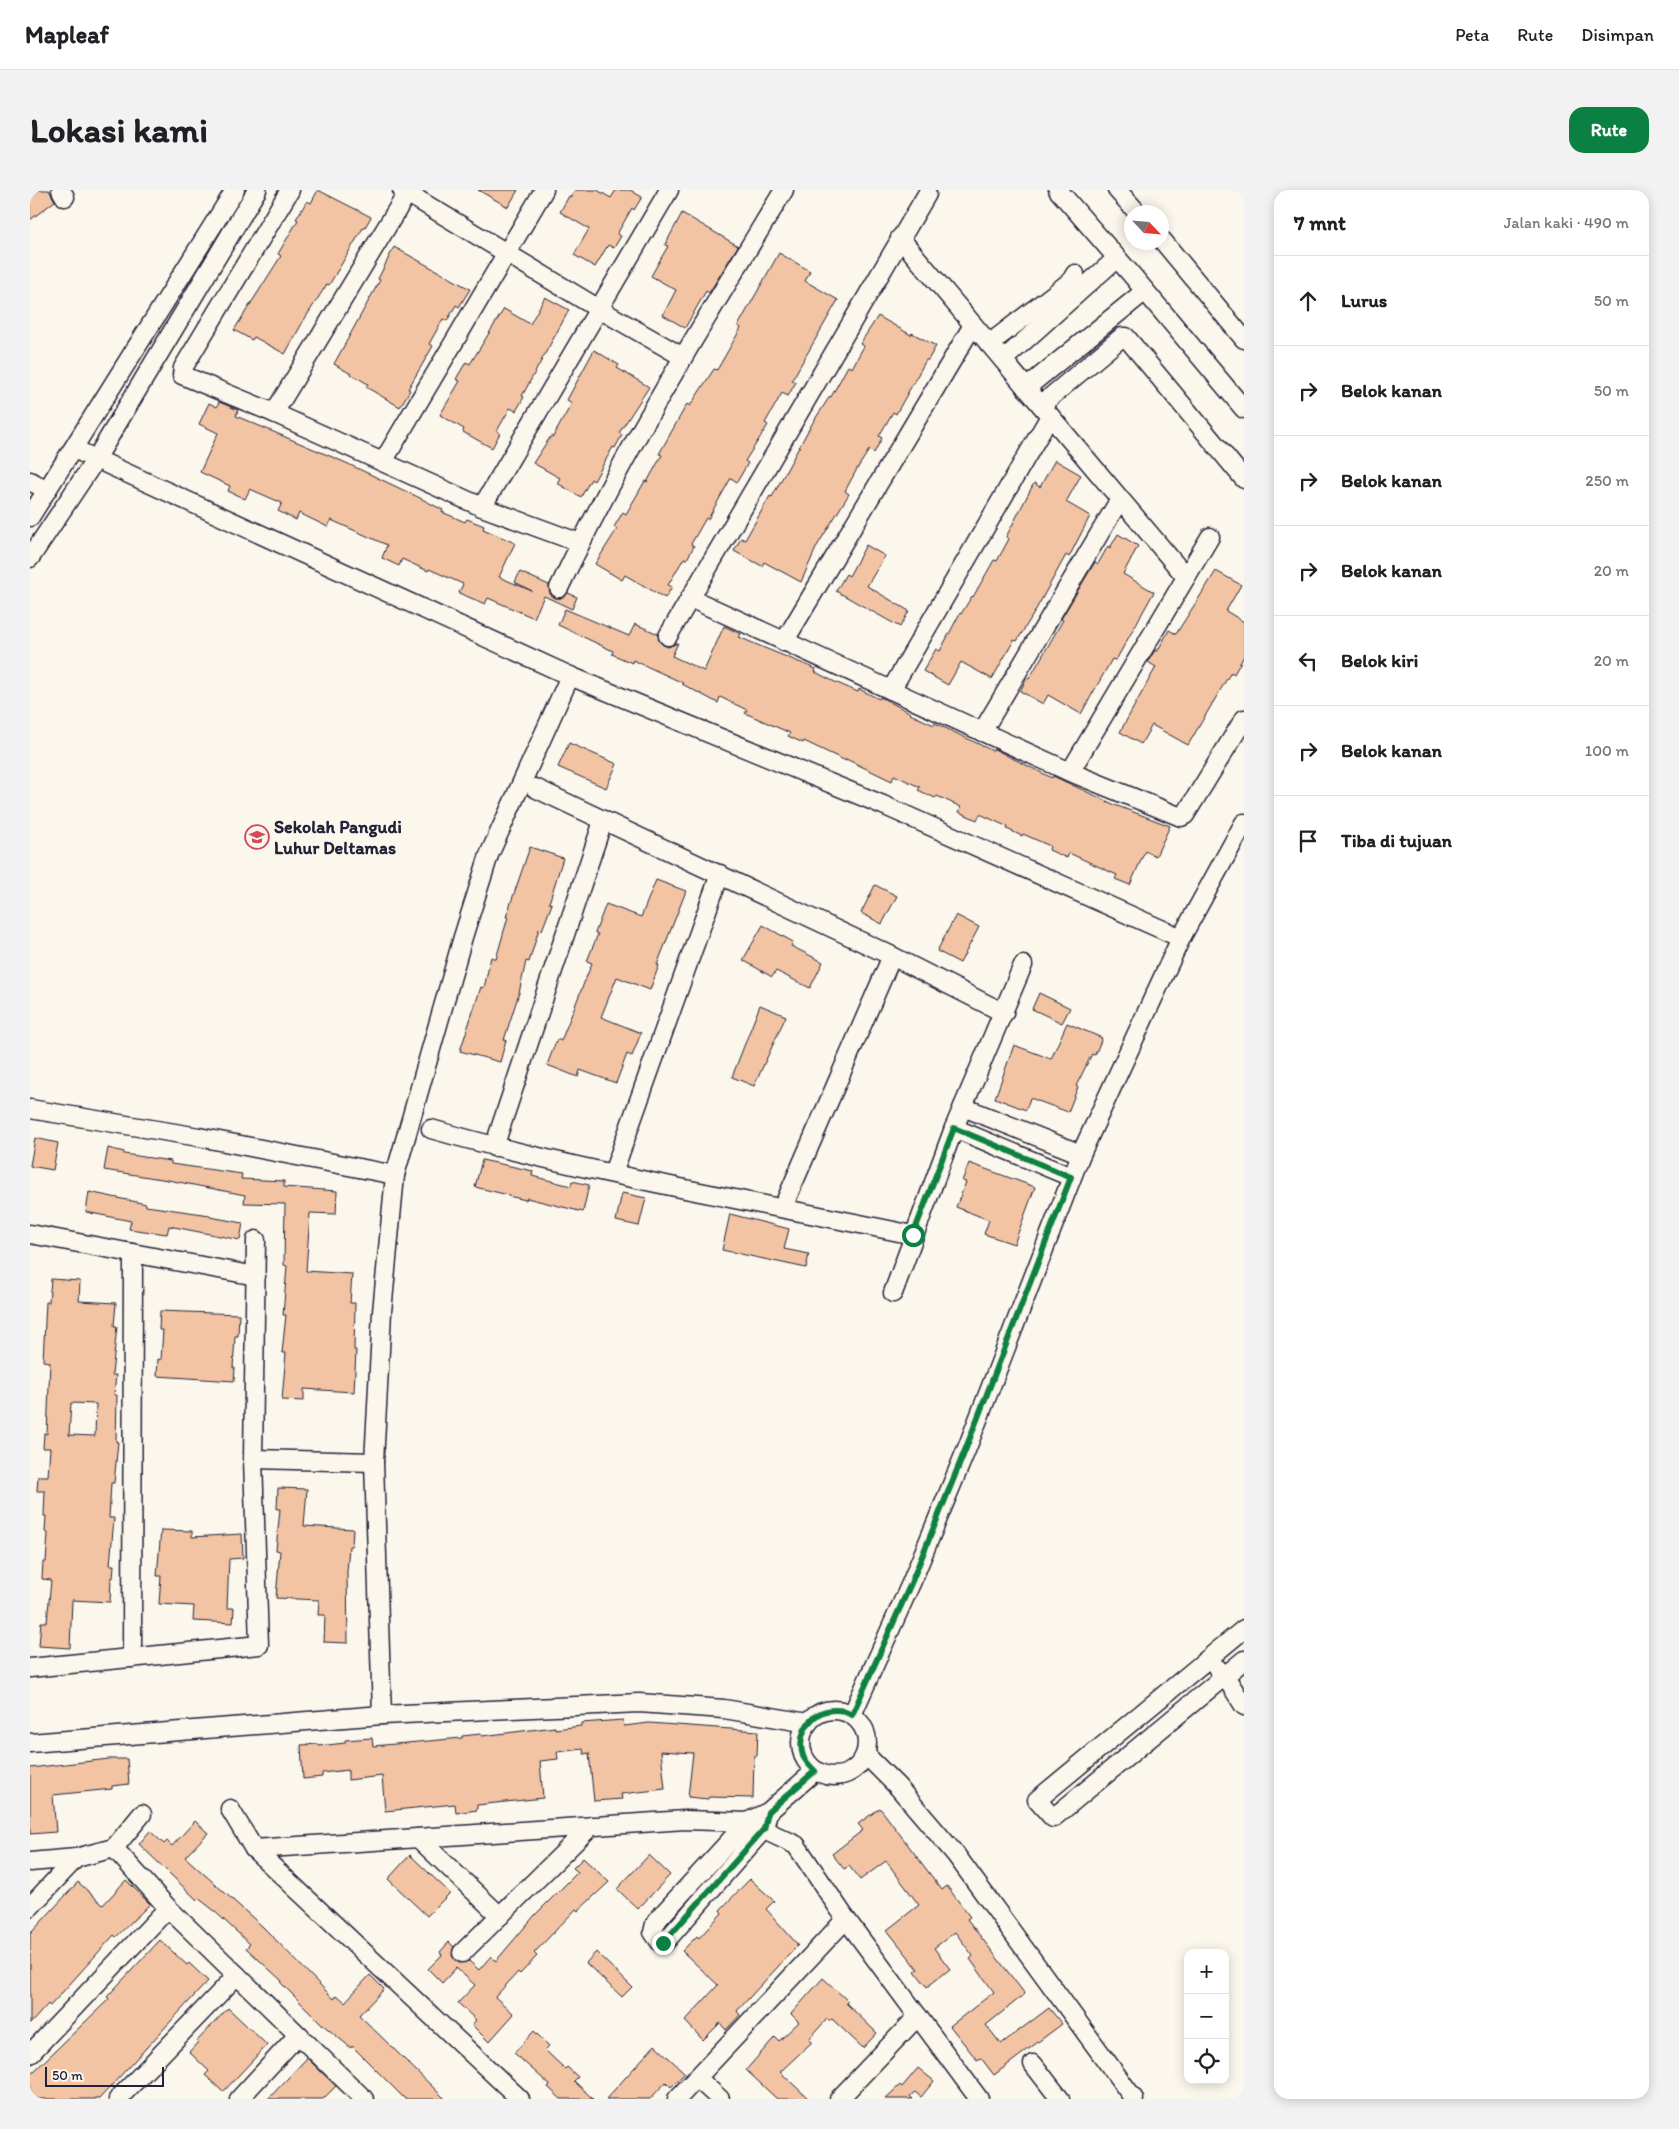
<!DOCTYPE html>
<html lang="id">
<meta charset="utf-8">
<style>
:root{--surface:#fff;--page:#f2f2f2;--text:#202124;--muted:#757577;--line:#e0e0e0;--accent:#0b8043}
body{margin:0;font-family:Itim,sans-serif;background:var(--page);color:var(--text)}
.controls{position:absolute;right:15px;bottom:15px;display:grid;overflow:hidden;border-radius:10px;box-shadow:0 2px 12px #0003}
.controls button{width:45px;height:45px;display:grid;place-items:center;padding:0;border:0;border-bottom:1px solid var(--line);background:var(--surface);color:var(--text);font:25px sans-serif}
.compass{position:absolute;left:1094px;top:15px;width:45px;height:45px;border-radius:50%;background:var(--surface);box-shadow:0 2px 12px #0003;rotate:116deg}
.scale{position:absolute;left:15px;bottom:12px;width:119px;box-sizing:border-box;padding-left:5px;border:2px solid #22223b;border-top:0;font-size:14px;line-height:18px;white-space:nowrap;color:#22223b;-webkit-text-stroke:4px #fbf7ec;paint-order:stroke}
.stop{position:absolute;width:15px;height:15px;margin:-11px;border:4px solid #0b8043;border-radius:50%;background:#fff}
.stop.end{background:#0b8043;border-color:#fff;box-shadow:0 1px 5px #0008}
.list{margin:0;padding:0;list-style:none}
h2{display:flex;justify-content:space-between;align-items:center;height:65px;margin:0;padding:0 20px;font-size:21px}
h2 small{font-size:16px;font-weight:400;color:var(--muted)}
.list li{display:grid;grid-template-columns:32px 1fr auto;gap:15px;align-items:center;box-sizing:border-box;height:90px;padding:0 20px;border-top:1px solid var(--line)}
.list b{display:block;font-size:19px;white-space:nowrap}
.list em{font-size:16px;font-style:normal;color:var(--muted)}
.icon{flex:none;width:28px;height:28px;fill:none;stroke:currentColor;stroke-width:2;stroke-linecap:round;stroke-linejoin:round}
.map{position:relative;flex:none;width:1214px;height:1909px;overflow:hidden;border-radius:15px}
header{display:flex;align-items:center;gap:30px;box-sizing:border-box;height:70px;padding:0 25px;background:var(--surface);border-bottom:1px solid var(--line)}
header strong{font-size:24px}
nav{display:flex;gap:28px;margin-inline-start:auto;font-size:18px}
.intro{display:flex;align-items:center;justify-content:space-between;box-sizing:border-box;height:120px;padding:0 30px}
h1{margin:0;font-size:35px}
.button{padding:12px 22px;border-radius:15px;background:var(--accent);color:#fff;font-size:18px;font-weight:700}
main{display:flex;gap:30px;padding:0 30px}
aside{flex:1;background:var(--surface);border-radius:15px;box-shadow:0 2px 12px #0003}
.map>svg:first-child{display:block}
.building{fill:#f3c4a3;stroke:#22223b;fill-rule:evenodd}
.lines{fill:none;stroke-linecap:round;stroke-linejoin:round}
.minor-casing{stroke:#22223b;stroke-width:21}
.minor{stroke:#fbf7ec;stroke-width:18}
.route{stroke:#0b8043;stroke-width:6}
.labels{text-anchor:middle;dominant-baseline:central;stroke-width:4.5;stroke-linejoin:round;paint-order:stroke}
.poi-label{font-size:18px;font-weight:bold;fill:#22223b;stroke:#fbf7ec;text-anchor:start}
</style>
<header>
<strong>Mapleaf</strong>
<nav><a>Peta</a><a>Rute</a><a>Disimpan</a></nav>
</header>
<div class="intro"><h1>Lokasi kami</h1><a class="button">Rute</a></div>
<main>
<div class="map">
<svg width="1214" height="1909" viewBox="0 0 1214 1909">
<rect width="100%" height="100%" fill="#fbf7ec"/>
<filter id="ink" filterUnits="userSpaceOnUse"><feTurbulence type="fractalNoise" baseFrequency=".02" numOctaves="2"/><feDisplacementMap in="SourceGraphic" scale="10" xChannelSelector="R" yChannelSelector="G"/><feConvolveMatrix kernelMatrix="1 2 1 2 8 2 1 2 1" color-interpolation-filters="sRGB"/></filter>
<g filter="url(#ink)">
<g class="building">
<path d="M0,0H19L25,11L0,30Z"/>
<path d="M288,0L341,27L334,39L333,38L299,95L297,94L274,130L255,164L224,147L222,150L204,140L251,66L248,64L268,30L266,29L277,11L281,13Z"/>
<path d="M448,0H488L478,17Z"/>
<path d="M545,0H567L581,8L586,0H600L612,7L604,20L602,18L587,44L591,46L584,58L578,55L565,77L544,65L559,39L530,22L539,6L541,7Z"/>
<path d="M652,23L708,56L679,103L676,101L655,138L633,125L646,100L621,86L638,56L635,55Z"/>
<path d="M364,57L440,99L429,117L426,115L417,131L413,129L399,154L403,156L378,199L380,200L370,217L336,197L338,194L304,174L350,90L348,89Z"/>
<path d="M749,63L780,81L775,91L808,110L762,190L766,192L758,206L752,203L735,233L738,235L715,271L718,273L707,292L701,288L678,329L676,328L661,354L664,356L657,369L654,368L638,395L642,397L635,408L595,385L592,390L565,374L587,339L584,337L593,322L596,324L615,291L617,292L632,265L629,264L657,214L660,216L684,179L687,180L711,138L708,136Z"/>
<path d="M515,107L539,120L492,206L494,207L486,221L480,218L467,241L470,243L462,258L433,242L434,239L410,225L430,191L426,189L436,172L440,174L474,119L500,134Z"/>
<path d="M848,126L881,145L882,143L906,156L898,170H896L866,224L863,222L849,246L852,248L844,263L839,260L827,279L815,301L819,304L787,356L771,392L734,372L732,376L704,361L711,348L715,350L740,306L742,307L780,237L800,206L801,207L818,176L822,178L834,156L830,154Z"/>
<path d="M564,160L589,175L587,178L619,197L589,243L592,245L585,258L583,257L564,291L561,289L551,307L527,293L530,288L503,273L521,246L523,247L542,213L537,210Z"/>
<path d="M189,212L208,220L206,226L314,272L388,307L413,320L412,322L435,332L437,329L454,336L453,339L485,353L469,387L502,401L485,392L490,382L519,395L520,404L525,408H530L538,403L547,407L542,419L514,406L504,428L458,408L455,414L429,403L433,394L399,379L398,381L372,369L369,376L352,368L357,355L301,330L298,337L269,323L266,330L248,321L252,313L220,299L215,309L198,301L200,296L170,282L188,243L169,234L179,213L187,217Z"/>
<path d="M1025,270L1051,285L1036,312L1060,326L1039,367L1036,365L1004,423L987,451L984,450L962,489L931,472L918,495L893,481L906,459L910,461L930,423L931,424L942,406L943,407L964,370L967,371L979,349L976,347L1004,293L1010,297Z"/>
<path d="M1088,344L1108,356L1093,384L1124,402L1086,470L1082,469L1051,524L1018,505L1013,514L990,501L997,488L999,489L1033,430L1031,429L1065,372L1068,374L1078,356L1080,358Z"/>
<path d="M836,355L855,366L837,396L879,421L870,437L806,401L816,384L819,386Z"/>
<path d="M1186,381L1211,395L1196,421L1214,432V466L1204,484L1201,482L1158,555L1122,535L1111,554L1090,542L1126,477L1118,472L1125,460L1127,462L1139,440L1146,444Z"/>
<path d="M535,419L599,446L605,434L626,443L628,444L629,451L633,455L638,457L648,453L642,466L674,481L694,436L711,444L709,447L732,457L786,479L785,482L805,492L828,502L829,499L849,509L850,507L881,523L880,524L904,535L905,533L963,561L964,559L1022,588L1023,586L1085,615L1140,636L1126,666L1115,661L1100,695L1085,689L1087,685L1039,663L1037,668L1019,660L1020,656L993,644L992,646L977,639L978,637L950,624L947,630L929,622L931,617L907,606L905,608L888,600L890,597L864,585L862,591L816,569V571L774,551L773,553L758,546L760,543L715,523L717,520L690,507L688,513L652,494L653,493L603,470L602,473L582,464L583,461L528,435Z"/>
<path d="M539,553L587,574L576,598L528,577Z"/>
<path d="M500,657L533,668L519,713L522,714L512,740L509,739L499,772L496,771L489,803L474,850H476L470,872L430,861L451,797L454,798L461,767L466,769L478,727H476Z"/>
<path d="M626,690L656,701L627,775H629L620,800L587,787L571,827L611,843L602,866L597,864L586,893L550,880L548,887L517,875L527,849L531,851L562,773L557,771L568,744L565,743L576,714L611,727Z"/>
<path d="M845,695L867,706L852,734L831,723Z"/>
<path d="M926,725L949,737L930,773L907,761Z"/>
<path d="M733,735L763,752L761,756L793,772L780,798L746,781L742,787L713,770Z"/>
<path d="M1009,803L1040,818L1032,833L1002,819Z"/>
<path d="M730,815L756,826L724,896L702,887Z"/>
<path d="M1037,833L1072,848L1065,865L1062,864L1046,896L1048,897L1038,922L1000,908L996,920L965,908L984,855L1021,869Z"/>
<path d="M5,948L28,953L23,980L0,976Z"/>
<path d="M78,958L94,962V964L141,971V974L212,984L211,989L254,991V997L307,1001L306,1024L280,1023L276,1081L322,1084L320,1113H325L324,1160H326L324,1202L274,1199V1211L252,1210L256,1163H252L256,1125H253L257,1076L254,1075L255,1014L214,1013L215,1005L138,990L74,980Z"/>
<path d="M452,970L503,981L502,986L541,996L542,991L559,995L553,1022L497,1008L496,1010L478,1006V1005L445,997Z"/>
<path d="M939,973L1005,997L984,1054L954,1044L959,1030L926,1017L936,992L932,991Z"/>
<path d="M59,1002L116,1014V1016L180,1025V1027L213,1033L210,1050L139,1036L137,1044L99,1039L101,1031L56,1022Z"/>
<path d="M592,1003L616,1008L609,1036L586,1031Z"/>
<path d="M700,1024L759,1039L754,1059L779,1064L776,1078L692,1060Z"/>
<path d="M21,1089L50,1091L49,1111L86,1113L84,1136H87L82,1185H86L84,1205H87L86,1252H88L84,1293H81L79,1328H84L80,1375H84L83,1388H81L80,1412L42,1410L40,1458L9,1456L11,1432H17L21,1390L12,1389L13,1372H16L18,1343L15,1342L16,1326H14L15,1301H7L8,1286H18L20,1258H13L14,1243L17,1244L20,1172L13,1171L16,1112H19ZM41,1213L66,1214L65,1246L39,1245Z"/>
<path d="M130,1121L209,1124L208,1146H205L203,1178H205L204,1191L127,1186L128,1169L131,1170L133,1140H129Z"/>
<path d="M248,1298L277,1299L274,1336L323,1339L322,1356H319L317,1382L318,1453L294,1452L295,1425H288L289,1410L246,1408L250,1361L246,1360L250,1319H247Z"/>
<path d="M131,1340L162,1341V1347L212,1344L213,1368L199,1369L197,1418H204L203,1433L163,1431L164,1416L129,1414L131,1386H127Z"/>
<path d="M593,1530L594,1536L619,1533L728,1541L727,1566H724L723,1608L679,1607L678,1609L658,1607L663,1563L631,1561L635,1599L591,1604L592,1609L564,1611L559,1563L554,1564L553,1559L527,1562L528,1569L510,1571L513,1608L447,1615V1620L426,1623L425,1614L355,1621L352,1586L318,1590V1580L292,1583V1587L273,1589L271,1555L289,1554V1556L315,1553V1550L342,1548L343,1556L432,1548V1546L451,1544L452,1546L525,1537V1539L551,1536V1533Z"/>
<path d="M79,1569H97L99,1594L82,1596V1599L23,1605L26,1642L0,1644V1578Z"/>
<path d="M850,1618L912,1700L917,1696L940,1727L937,1729L995,1804L956,1835L971,1854L1019,1818L1032,1834L964,1885L951,1868L947,1870L920,1836L964,1802L940,1769L943,1766L925,1742L904,1758L920,1779L897,1797L885,1781L888,1779L857,1740L889,1715L856,1671L830,1690L819,1676L814,1679L802,1664L833,1640L828,1634Z"/>
<path d="M165,1631L178,1643L155,1667L233,1737L304,1809L307,1805L315,1812L340,1785L354,1799L329,1825L415,1909H375L322,1856L321,1858L293,1835L251,1793L252,1791L216,1758L220,1754L181,1718L168,1708L167,1710L109,1654L120,1641L134,1654L137,1651L142,1656Z"/>
<path d="M380,1665L420,1703L397,1726L358,1689Z"/>
<path d="M619,1665L640,1685L608,1719L587,1699Z"/>
<path d="M553,1668L579,1692L548,1721L546,1719L504,1763L507,1766L490,1784L488,1782L465,1807L484,1824L459,1852L442,1835L446,1830L428,1813L445,1795L426,1778L412,1793L398,1779L412,1765L410,1762L419,1752L424,1757L422,1766L429,1773L439,1771L449,1780L461,1766L466,1771L505,1725L548,1682L543,1678Z"/>
<path d="M720,1689L744,1711L736,1719L768,1755L707,1821L710,1825L696,1840L690,1833L673,1850L655,1831L688,1795L652,1761L667,1746L669,1748L692,1723L690,1720Z"/>
<path d="M96,1690L120,1714L86,1747L84,1745L20,1816L18,1814L0,1834V1744L48,1692L73,1715Z"/>
<path d="M130,1750L157,1775L159,1773L178,1791L69,1909H0V1885L79,1809L77,1807L88,1795Z"/>
<path d="M566,1762L602,1797L592,1807L556,1773Z"/>
<path d="M793,1788L818,1811L816,1813L847,1843L833,1858L802,1829L799,1831L797,1829L779,1849L782,1852L750,1882L779,1909H747L716,1880L745,1847L749,1851L769,1832L761,1824Z"/>
<path d="M198,1818L237,1855L193,1902L175,1885L179,1881L159,1862L168,1852L167,1851Z"/>
<path d="M504,1841L519,1856L515,1860L535,1879L537,1877L548,1887L544,1891L563,1909H531L518,1897L520,1895L484,1863Z"/>
<path d="M625,1855L655,1883L641,1897L636,1892L620,1909H576Z"/>
<path d="M277,1868L306,1896L293,1909H238Z"/>
<path d="M888,1878L904,1891L891,1907L885,1902L880,1906L883,1909H855L870,1895L872,1897Z"/>
</g>
<g class="lines">
<g class="minor-casing">
<g id="minor">
<path d="M31,0L35,7"/>
<path d="M260,0L153,178L152,185L244,223L452,317L550,353"/>
<path d="M372,0L569,119L653,167"/>
<path d="M1028,0L1101,84L1214,219"/>
<path d="M1087,0L1107,22"/>
<path d="M870,48L1156,387"/>
<path d="M1132,50L1214,149"/>
<path d="M959,154L1041,91L1045,84"/>
<path d="M973,170L1087,68"/>
<path d="M996,198L1115,101"/>
<path d="M1011,215L1092,147H1096L1214,289"/>
<path d="M244,223L379,0"/>
<path d="M44,259L540,486L853,615L1151,748"/>
<path d="M353,272L514,0"/>
<path d="M0,291L17,300"/>
<path d="M452,317L639,0"/>
<path d="M0,327L205,0"/>
<path d="M0,368L66,269L227,0"/>
<path d="M529,398C594,260 675,130 754,0"/>
<path d="M660,408L1040,582L1151,627L1155,625L1214,529"/>
<path d="M638,446L897,4"/>
<path d="M754,452L943,135"/>
<path d="M861,500L1020,226"/>
<path d="M952,542L1090,309"/>
<path d="M1040,582L1180,347"/>
<path d="M505,598L862,766L974,823"/>
<path d="M933,917L1051,964"/>
<path d="M0,919L169,947L365,985"/>
<path d="M924,938L1041,987"/>
<path d="M401,939C559,984 722,1011 883,1045"/>
<path d="M464,957L573,631"/>
<path d="M583,983L690,684"/>
<path d="M753,1017L862,766"/>
<path d="M0,1044L226,1086"/>
<path d="M863,1103L924,938L993,775"/>
<path d="M223,1269L344,1272"/>
<path d="M1214,1439L1007,1610L1023,1628L1214,1470"/>
<path d="M102,1468L103,1063"/>
<path d="M0,1478L229,1455L223,1269L226,1050"/>
<path d="M1187,1478L1195,1486L1214,1516"/>
<circle cx="804" cy="1553" r="33"/>
<path d="M352,1525L344,1272L352,1122L365,985L433,747L459,665L540,486"/>
<path d="M822,1525L882,1391L937,1258L1051,964L1151,748L1214,633"/>
<path d="M0,1553L352,1525L609,1513L694,1519L778,1533"/>
<path d="M836,1565L868,1597L926,1665L1104,1909"/>
<path d="M200,1619L224,1659L490,1909"/>
<path d="M738,1622L734,1639L635,1752H630L623,1742L625,1734L629,1728L717,1632L738,1622L785,1581"/>
<path d="M388,1648L470,1726"/>
<path d="M84,1658L112,1624"/>
<path d="M224,1659L655,1630L717,1632L766,1655L816,1729L949,1909"/>
<path d="M0,1672L46,1668L84,1658L138,1718L334,1909"/>
<path d="M0,1717L46,1668"/>
<path d="M432,1763L561,1636"/>
<path d="M0,1864L138,1718"/>
<path d="M1003,1874L1030,1909"/>
<path d="M667,1888L690,1909"/>
<path d="M88,1909L207,1785"/>
<path d="M209,1909L268,1845"/>
<path d="M647,1909L816,1729"/>
<path d="M809,1909L888,1826"/>
</g>
</g>
<use href="#minor" class="minor"/>
</g>
</g>
<g class="lines" filter="url(#ink)">
<path class="route" d="M633,1753L734,1639L738,1622L785,1581C781,1577 775,1571 773,1566C766,1544 782,1518 807,1520C812,1520 818,1523 822,1525L882,1391L936,1258L1041,987L924,938L883,1045"/>
</g>
<defs>
<g id="school-ring" transform="scale(1.25)"><circle r="9.5" fill="#fbf7ec" stroke="#d1495b" stroke-width="1.5"/><path d="M0-5L7-2L0 1L-7-2ZM-4 1L0 2.5L4 1V4Q0 6-4 4Z" fill="#d1495b"/></g>
</defs>
<g fill-rule="evenodd">
<use href="#school-ring" x="227" y="647"/>
</g>
<g class="labels">
<g class="poi-label">
<text x="244" y="637">Sekolah Pangudi<tspan x="244" dy="21">Luhur Deltamas</tspan></text>
</g>
</g>
</svg>
<div class="controls">
<button>+</button>
<button>−</button>
<button><svg class="icon" aria-label="locate" viewBox="0 0 24 24"><circle cx="12" cy="12" r="6"/><path d="M12 2v4M12 18v4M2 12h4M18 12h4"/></svg></button>
</div>
<svg class="compass" viewBox="-18 -18 36 36"><path d="M0-13l5 13h-10z" fill="#e53935"/><path d="M0 13l5-13h-10z" fill="#757577"/></svg>
<div class="scale">50 m</div>
<div class="stop" style="left:883px;top:1045px"></div>
<div class="stop end" style="left:633px;top:1753px"></div>
</div>
<aside>
<h2>7 mnt<small>Jalan kaki · 490 m</small></h2>
<ul class="list">
<li><svg class="icon" aria-label="ahead" viewBox="0 0 24 24"><path d="M12 20V5M6 11l6-6 6 6"/></svg><div><b>Lurus</b></div><em>50 m</em></li>
<li><svg class="icon" aria-label="right" viewBox="0 0 24 24"><path d="M7 20v-9h11M14 6l5 5-5 5"/></svg><div><b>Belok kanan</b></div><em>50 m</em></li>
<li><svg class="icon" aria-label="right" viewBox="0 0 24 24"><path d="M7 20v-9h11M14 6l5 5-5 5"/></svg><div><b>Belok kanan</b></div><em>250 m</em></li>
<li><svg class="icon" aria-label="right" viewBox="0 0 24 24"><path d="M7 20v-9h11M14 6l5 5-5 5"/></svg><div><b>Belok kanan</b></div><em>20 m</em></li>
<li><svg class="icon" aria-label="left" viewBox="0 0 24 24"><path d="M17 20v-9H6M10 6l-5 5 5 5"/></svg><div><b>Belok kiri</b></div><em>20 m</em></li>
<li><svg class="icon" aria-label="right" viewBox="0 0 24 24"><path d="M7 20v-9h11M14 6l5 5-5 5"/></svg><div><b>Belok kanan</b></div><em>100 m</em></li>
<li><svg class="icon" aria-label="arrive" viewBox="0 0 24 24"><path d="M6 21V4h12l-3 4 3 4H6"/></svg><div><b>Tiba di tujuan</b></div></li>
</ul>
</aside>
</main>
